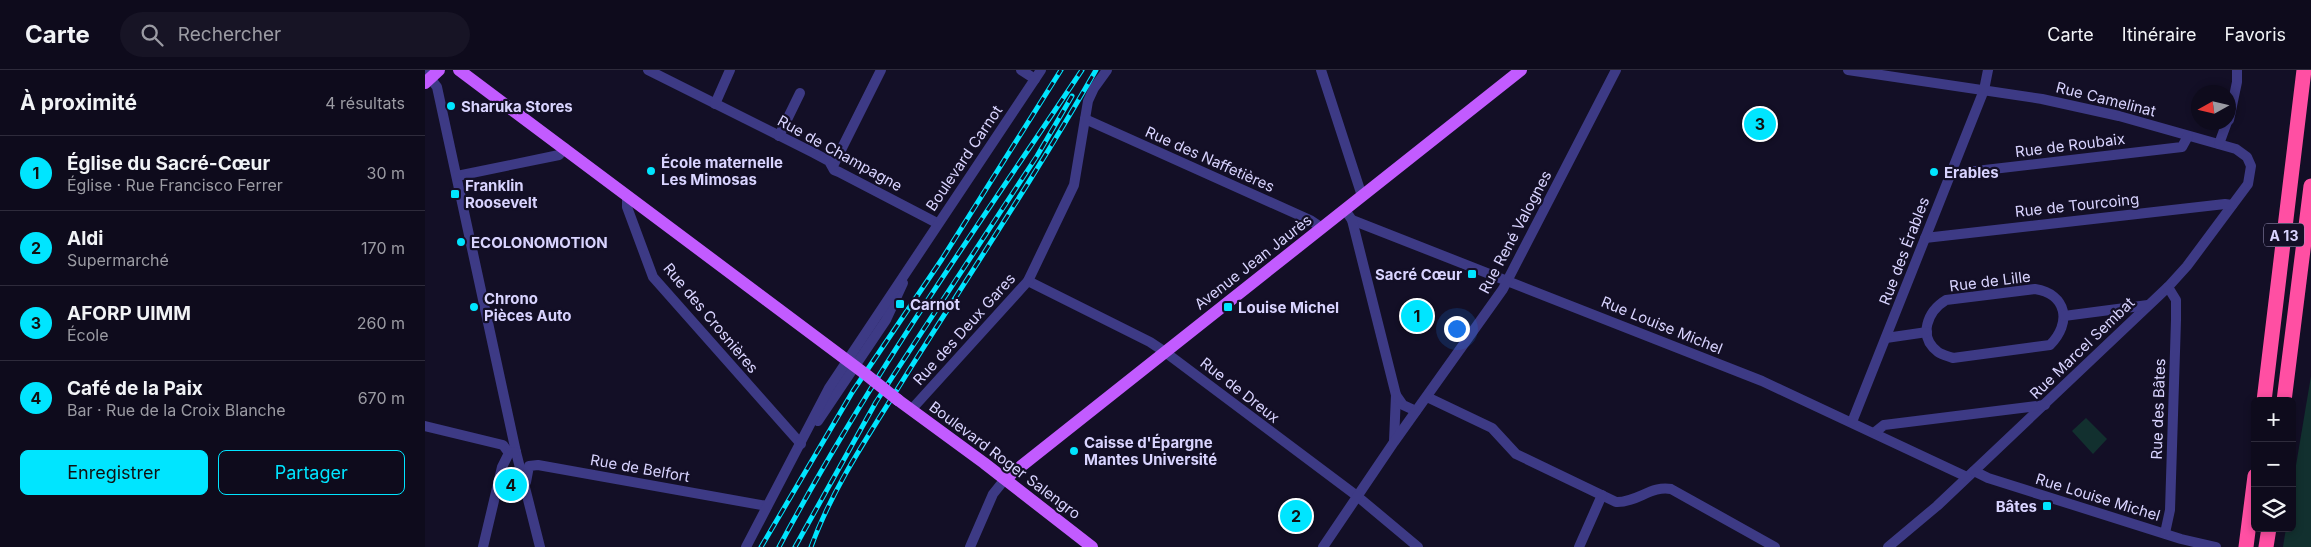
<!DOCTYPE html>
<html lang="fr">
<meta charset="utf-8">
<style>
:root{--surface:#0e0b1c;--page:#171425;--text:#f1f3f6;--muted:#9b9ba3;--line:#2e2b3b;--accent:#00e5ff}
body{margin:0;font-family:Inter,sans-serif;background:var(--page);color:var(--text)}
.controls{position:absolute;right:15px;bottom:15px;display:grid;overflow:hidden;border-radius:8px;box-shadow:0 2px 8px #0003}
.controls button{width:45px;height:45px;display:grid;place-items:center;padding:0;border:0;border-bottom:1px solid var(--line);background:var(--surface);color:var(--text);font:25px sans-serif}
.compass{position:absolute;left:1766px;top:15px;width:45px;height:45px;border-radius:50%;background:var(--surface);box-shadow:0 2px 8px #0003;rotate:262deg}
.you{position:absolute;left:1031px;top:258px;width:18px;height:18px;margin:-12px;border:4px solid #fff;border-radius:50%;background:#1a73e8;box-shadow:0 0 0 8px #1a73e833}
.badge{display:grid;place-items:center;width:32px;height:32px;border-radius:50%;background:var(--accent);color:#111;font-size:16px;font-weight:700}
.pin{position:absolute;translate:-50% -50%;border:2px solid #fff;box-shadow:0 1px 5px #0006}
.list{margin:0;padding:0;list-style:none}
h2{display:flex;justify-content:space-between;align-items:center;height:65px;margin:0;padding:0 20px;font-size:21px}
h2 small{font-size:16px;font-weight:400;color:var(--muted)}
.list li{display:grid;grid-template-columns:32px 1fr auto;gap:15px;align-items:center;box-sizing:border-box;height:75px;padding:0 20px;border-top:1px solid var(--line)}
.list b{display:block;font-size:19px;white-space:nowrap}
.list p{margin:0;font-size:16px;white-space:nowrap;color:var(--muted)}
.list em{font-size:16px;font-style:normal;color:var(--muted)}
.actions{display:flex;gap:10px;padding:15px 20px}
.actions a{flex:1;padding:11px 0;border:1px solid var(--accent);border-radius:8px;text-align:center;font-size:18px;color:var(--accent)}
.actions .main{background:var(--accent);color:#111}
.icon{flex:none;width:28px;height:28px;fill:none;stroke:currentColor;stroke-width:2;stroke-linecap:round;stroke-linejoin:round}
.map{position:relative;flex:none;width:1886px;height:477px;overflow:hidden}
header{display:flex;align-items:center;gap:30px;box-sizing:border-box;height:70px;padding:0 25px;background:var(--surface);border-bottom:1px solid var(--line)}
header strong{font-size:24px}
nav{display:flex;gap:28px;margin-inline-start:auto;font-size:18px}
.search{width:350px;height:45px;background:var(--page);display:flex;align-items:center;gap:12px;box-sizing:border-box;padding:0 18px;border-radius:28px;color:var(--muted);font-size:19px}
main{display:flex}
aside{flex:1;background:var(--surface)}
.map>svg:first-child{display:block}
.green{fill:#12302f}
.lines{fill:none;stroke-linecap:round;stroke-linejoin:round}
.minor{stroke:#3d3a85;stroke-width:10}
.major{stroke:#c25bff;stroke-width:12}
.highway{stroke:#ff4fa3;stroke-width:15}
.rail-casing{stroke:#00e5ff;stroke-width:5}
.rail{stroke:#130f26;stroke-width:3;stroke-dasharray:9;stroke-linecap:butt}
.major-bridge{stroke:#c25bff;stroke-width:12}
.poi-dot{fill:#00e5ff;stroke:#130f26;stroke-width:2}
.labels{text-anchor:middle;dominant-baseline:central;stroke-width:4.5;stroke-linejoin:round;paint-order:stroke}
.shield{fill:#130f26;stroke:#9e99be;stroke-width:1}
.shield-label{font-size:14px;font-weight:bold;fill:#d9d4ff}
.street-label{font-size:15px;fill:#d9d4ff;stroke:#130f26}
.poi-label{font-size:15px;font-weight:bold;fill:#d9d4ff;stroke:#130f26;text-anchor:start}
</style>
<header>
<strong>Carte</strong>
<div class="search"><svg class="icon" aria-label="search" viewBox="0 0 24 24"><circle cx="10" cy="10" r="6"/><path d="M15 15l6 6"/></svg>Rechercher</div>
<nav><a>Carte</a><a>Itinéraire</a><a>Favoris</a></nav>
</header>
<main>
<aside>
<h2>À proximité<small>4 résultats</small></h2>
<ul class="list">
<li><span class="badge">1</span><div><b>Église du Sacré-Cœur</b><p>Église · Rue Francisco Ferrer</p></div><em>30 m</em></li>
<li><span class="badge">2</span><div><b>Aldi</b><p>Supermarché</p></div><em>170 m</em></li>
<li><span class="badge">3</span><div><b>AFORP UIMM</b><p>École</p></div><em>260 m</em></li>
<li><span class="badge">4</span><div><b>Café de la Paix</b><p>Bar · Rue de la Croix Blanche</p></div><em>670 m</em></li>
</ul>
<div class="actions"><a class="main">Enregistrer</a><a>Partager</a></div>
</aside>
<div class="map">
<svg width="1886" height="477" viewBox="0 0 1886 477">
<rect width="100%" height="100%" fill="#130f26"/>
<g class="green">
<path d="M1886,306V477H1858L1861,458H1867V419Z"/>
<path d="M1661,348L1682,369L1668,384L1647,361Z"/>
</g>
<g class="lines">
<g class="minor">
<path d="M223,0L389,83L404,91L409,100L414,102L512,153"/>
<path d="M596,0L610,9"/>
<path d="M896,0L937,126"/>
<path d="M1423,0L1617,29L1694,46L1811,79L1822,87L1826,96L1823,114L1762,196L1743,217L1512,436L1463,477"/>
<path d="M0,1L12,17L91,382L115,477"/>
<path d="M290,34L305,0"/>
<path d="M660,49L885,150L897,158"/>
<path d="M1804,50L1812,12V0"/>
<path d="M354,66L375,23"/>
<path d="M1794,74L1802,52"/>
<path d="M408,96L456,0"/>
<path d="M1525,104L1757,77L1763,66"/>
<path d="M32,106L134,85L140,78"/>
<path d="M202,125V137L228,207L376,374"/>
<path d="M920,140L927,150L1337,311L1542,407"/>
<path d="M927,150L971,325L969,371"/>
<path d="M1500,168L1800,134L1807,135"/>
<path d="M603,211L725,272L740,282L932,426L993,477"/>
<path d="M1610,219C1642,224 1647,253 1625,275L1528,288C1523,286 1517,285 1513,282C1492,266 1503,241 1521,230Z"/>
<path d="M1639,246L1723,235"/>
<path d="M1461,268L1502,262"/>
<path d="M971,325L978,335L991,341"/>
<path d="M1002,327L1067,358L1091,384L1191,432C1211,433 1227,415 1246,419L1350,477"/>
<path d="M486,340L603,211L649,115L663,31L669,18L682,0"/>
<path d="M393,351L461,250L478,213"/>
<path d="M1427,352L1559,20L1563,0"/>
<path d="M0,356L78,375L84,383"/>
<path d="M1449,363L1459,355L1620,335"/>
<path d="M1549,401L1563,408L1756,469L1791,477"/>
<path d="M101,412L104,396L113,395L342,436"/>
<path d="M1740,463L1745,440L1751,250V230L1743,217"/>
<path d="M58,477L77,397L84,383L91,382"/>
<path d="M321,477L404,318L616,0"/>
<path d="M545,477L568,424L580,409"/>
<path d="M898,477L969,372L1078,219L1191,0"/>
<path d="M1154,477L1177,425"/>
</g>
<g class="major">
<path d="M34,0L439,303"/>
<path d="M0,13L14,0"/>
<path d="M473,330L559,393L667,477"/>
<path d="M580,409L1096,0"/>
</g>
<g class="highway">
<path d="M1839,331L1879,0"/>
<path d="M1859,331L1886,116"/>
<path d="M1821,477L1830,406"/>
<path d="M1841,477L1844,458"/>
</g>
<g class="rail-casing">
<g id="rail">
<path d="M336,477L428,321L517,189L636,0"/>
<path d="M354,477C443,310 552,157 657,0"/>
<path d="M370,477L451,332L612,86L647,26"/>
<path d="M386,477C409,414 448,359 483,302C546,202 612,103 671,0"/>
</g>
</g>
<use href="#rail" class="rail"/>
<path class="major-bridge" d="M439,303L473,330"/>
</g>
<g class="poi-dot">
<circle cx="26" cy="36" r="5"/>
<circle cx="226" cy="101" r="5"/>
<circle cx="1509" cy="102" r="5"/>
<rect x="25" y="119" width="10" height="10" rx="2.5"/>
<circle cx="36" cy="172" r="5"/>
<rect x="1042" y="199" width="10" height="10" rx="2.5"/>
<rect x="470" y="229" width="10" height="10" rx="2.5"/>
<circle cx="49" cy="237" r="5"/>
<rect x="798" y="232" width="10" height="10" rx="2.5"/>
<circle cx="649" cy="381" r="5"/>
<rect x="1617" y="431" width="10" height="10" rx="2.5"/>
</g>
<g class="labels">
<rect class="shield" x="1839" y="153.5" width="40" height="23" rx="4"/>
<g class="shield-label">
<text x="1859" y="165">A 13</text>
</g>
<g class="street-label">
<text transform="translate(1681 29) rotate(14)">Rue Camelinat</text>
<text transform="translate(1645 75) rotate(-7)">Rue de Roubaix</text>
<text transform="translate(415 83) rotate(29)">Rue de Champagne</text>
<text transform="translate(539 88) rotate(-56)">Boulevard Carnot</text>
<text transform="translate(785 89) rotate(24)">Rue des Naffetières</text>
<text transform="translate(1652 135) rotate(-6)">Rue de Tourcoing</text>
<text transform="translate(1090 162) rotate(-62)">Rue René Valognes</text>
<text transform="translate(1479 181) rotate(-69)">Rue des Érables</text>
<text transform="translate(828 192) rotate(-38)">Avenue Jean Jaurès</text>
<text transform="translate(1565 211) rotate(-7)">Rue de Lille</text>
<text transform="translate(286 248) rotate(50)">Rue des Crosnières</text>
<text transform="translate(1237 255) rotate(22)">Rue Louise Michel</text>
<text transform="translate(539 259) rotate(-48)">Rue des Deux Gares</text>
<text transform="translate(1657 278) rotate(-44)">Rue Marcel Sembat</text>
<text transform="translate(815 320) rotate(38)">Rue de Dreux</text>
<text transform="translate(1733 339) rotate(-88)">Rue des Bâtes</text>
<text transform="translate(580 390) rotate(37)">Boulevard Roger Salengro</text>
<text transform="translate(215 398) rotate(10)">Rue de Belfort</text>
<text transform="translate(1673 427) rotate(17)">Rue Louise Michel</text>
</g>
<g class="poi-label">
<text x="36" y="36">Sharuka Stores</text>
<text x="236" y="92">École maternelle<tspan x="236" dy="17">Les Mimosas</tspan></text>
<text x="1519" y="102">Erables</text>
<text x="40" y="115">Franklin<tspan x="40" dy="17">Roosevelt</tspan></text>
<text x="46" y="172">ECOLONOMOTION</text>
<text x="1037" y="204" text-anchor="end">Sacré Cœur</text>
<text x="59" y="228">Chrono<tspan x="59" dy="17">Pièces Auto</tspan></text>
<text x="485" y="234">Carnot</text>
<text x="813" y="237">Louise Michel</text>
<text x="659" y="372">Caisse d'Épargne<tspan x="659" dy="17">Mantes Université</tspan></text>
<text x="1612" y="436" text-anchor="end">Bâtes</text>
</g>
</g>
</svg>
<div class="controls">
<button>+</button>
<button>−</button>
<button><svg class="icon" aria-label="layers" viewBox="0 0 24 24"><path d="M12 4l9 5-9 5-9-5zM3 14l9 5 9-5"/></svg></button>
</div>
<svg class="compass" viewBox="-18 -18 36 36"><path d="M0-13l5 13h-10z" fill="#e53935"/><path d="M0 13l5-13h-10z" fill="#9b9ba3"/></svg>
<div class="you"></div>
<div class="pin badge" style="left:992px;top:246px">1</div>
<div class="pin badge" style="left:871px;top:446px">2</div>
<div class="pin badge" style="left:1335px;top:54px">3</div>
<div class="pin badge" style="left:86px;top:415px">4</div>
</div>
</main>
